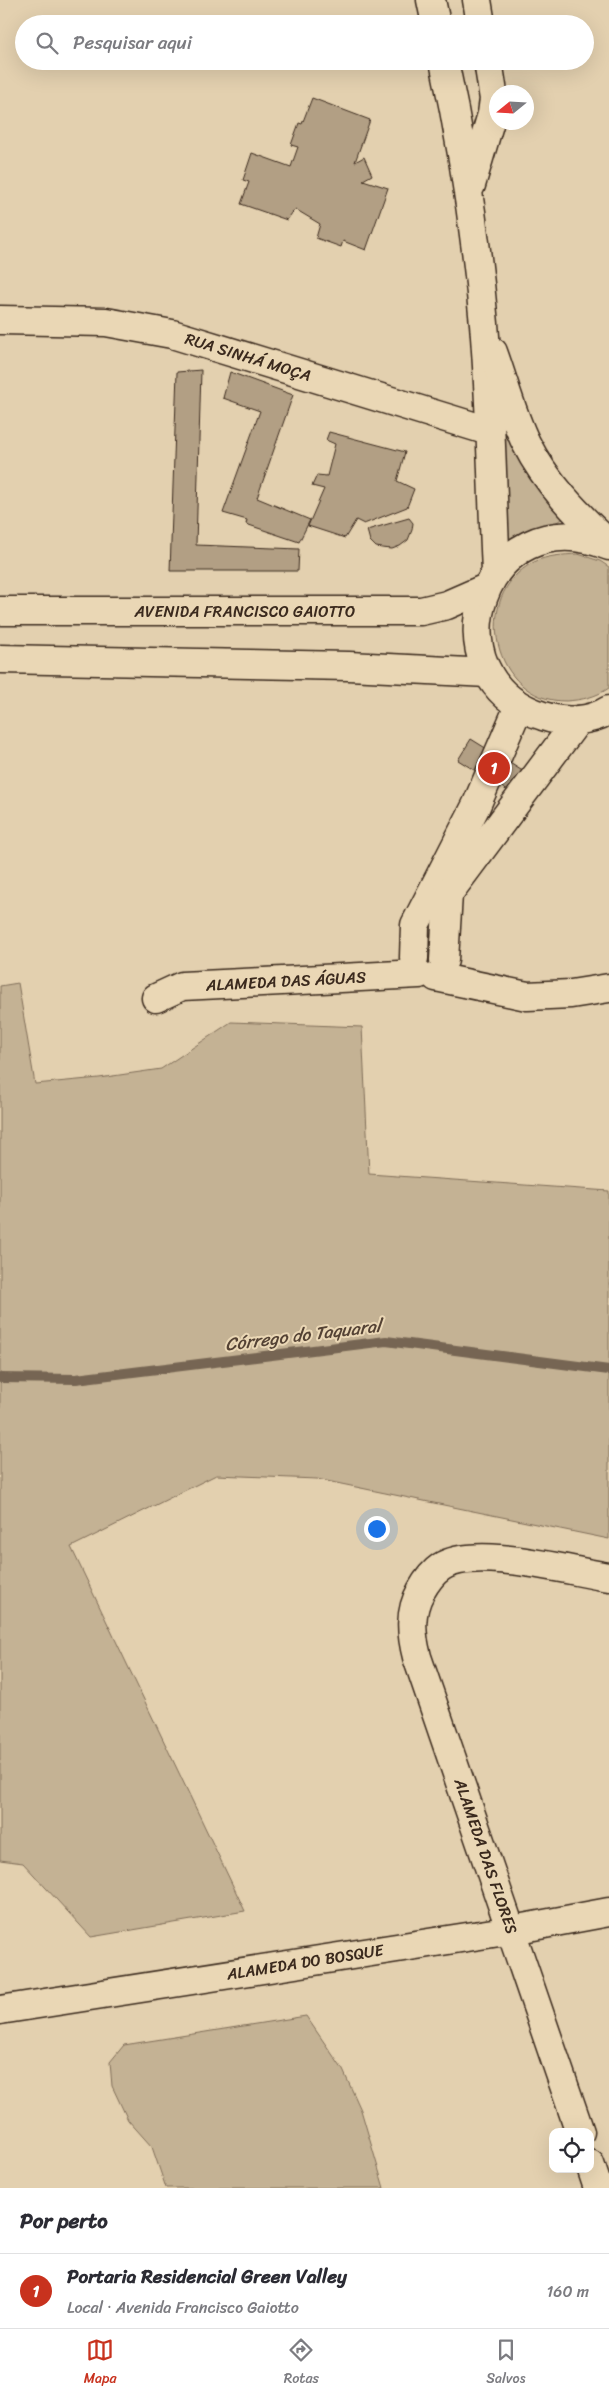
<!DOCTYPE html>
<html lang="pt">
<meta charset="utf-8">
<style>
:root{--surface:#fff;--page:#f2f2f3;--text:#2b2b33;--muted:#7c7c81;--line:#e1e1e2;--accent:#c8321e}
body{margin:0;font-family:Sriracha,sans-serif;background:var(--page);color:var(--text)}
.controls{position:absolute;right:15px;bottom:15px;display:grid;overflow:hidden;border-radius:10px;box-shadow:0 5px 20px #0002}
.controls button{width:45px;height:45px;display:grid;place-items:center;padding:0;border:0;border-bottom:1px solid var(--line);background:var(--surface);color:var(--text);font:25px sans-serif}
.compass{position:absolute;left:489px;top:85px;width:45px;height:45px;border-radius:50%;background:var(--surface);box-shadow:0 5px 20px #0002;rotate:252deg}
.you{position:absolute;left:376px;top:1528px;width:18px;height:18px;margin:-12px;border:4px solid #fff;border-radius:50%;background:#1a73e8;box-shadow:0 0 0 8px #1a73e833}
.badge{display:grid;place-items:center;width:32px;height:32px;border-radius:50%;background:var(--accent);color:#fff;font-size:16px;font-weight:700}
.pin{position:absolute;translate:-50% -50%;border:2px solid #fff;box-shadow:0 1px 5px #0006}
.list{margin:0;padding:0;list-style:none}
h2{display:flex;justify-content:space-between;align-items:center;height:65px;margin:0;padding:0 20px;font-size:21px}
h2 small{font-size:16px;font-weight:400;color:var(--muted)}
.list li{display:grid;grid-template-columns:32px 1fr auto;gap:15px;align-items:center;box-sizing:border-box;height:75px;padding:0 20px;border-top:1px solid var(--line)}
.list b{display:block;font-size:19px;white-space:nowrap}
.list p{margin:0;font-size:16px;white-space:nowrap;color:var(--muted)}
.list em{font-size:16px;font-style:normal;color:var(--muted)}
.icon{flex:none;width:28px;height:28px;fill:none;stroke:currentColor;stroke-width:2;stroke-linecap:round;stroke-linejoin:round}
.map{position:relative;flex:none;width:609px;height:2188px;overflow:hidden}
.search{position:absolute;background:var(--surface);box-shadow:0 5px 20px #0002;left:15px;right:15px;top:15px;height:55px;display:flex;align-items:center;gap:12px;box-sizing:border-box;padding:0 18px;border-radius:28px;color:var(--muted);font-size:19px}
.sheet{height:140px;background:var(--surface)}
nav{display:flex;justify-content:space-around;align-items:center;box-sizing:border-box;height:70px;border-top:1px solid var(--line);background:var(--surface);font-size:14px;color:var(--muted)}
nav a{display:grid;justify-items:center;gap:2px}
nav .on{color:var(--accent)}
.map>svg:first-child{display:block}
.green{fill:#c4b294;stroke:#806e59}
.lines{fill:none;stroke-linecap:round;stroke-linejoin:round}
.stream{stroke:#766552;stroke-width:10}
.building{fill:#b29f84;stroke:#3b2a1e}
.minor-casing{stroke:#3b2a1e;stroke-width:31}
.minor{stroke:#ead7b5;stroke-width:28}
.labels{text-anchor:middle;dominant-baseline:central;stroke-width:4;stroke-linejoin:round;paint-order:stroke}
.street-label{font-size:16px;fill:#3b2a1e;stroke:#ead7b5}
.water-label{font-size:18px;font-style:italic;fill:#544234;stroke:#ead7b5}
</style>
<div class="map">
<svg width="609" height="2188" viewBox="0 0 609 2188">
<rect width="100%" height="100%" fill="#e3d0af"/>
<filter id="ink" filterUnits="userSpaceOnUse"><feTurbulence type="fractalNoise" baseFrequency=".02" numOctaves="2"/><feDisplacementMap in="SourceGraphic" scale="10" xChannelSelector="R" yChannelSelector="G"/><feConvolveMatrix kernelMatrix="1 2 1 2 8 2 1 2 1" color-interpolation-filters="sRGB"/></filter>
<g filter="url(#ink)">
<g class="green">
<path d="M503,408L565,518L509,544Z"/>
<path d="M578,554L600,561L609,567V688C596,697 582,700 566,701C493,702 469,595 534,562C548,555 563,555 578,554Z"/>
<path d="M18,983L35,1084L99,1078L161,1069L231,1022L362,1027L369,1174L609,1191V1539L317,1479L216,1475L71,1547L245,1911L91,1937L23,1863L0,1860V986Z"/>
<path d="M306,2016L343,2070L361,2110L384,2188H166L152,2147L128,2120L112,2086L110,2062L124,2045Z"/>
</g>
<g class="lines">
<path class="stream" d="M0,1378L76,1379L386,1341L609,1370"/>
</g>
<g class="building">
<path d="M312,98L370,120L355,162L364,157L372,175L363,180L388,188L366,250L343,241L341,247L316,238L320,224L295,209L287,220L241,204L249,182L243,180L252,153L291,167L298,147L291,145L299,123L302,124Z"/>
<path d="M201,370L196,545L299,549L298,571H170L177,372Z"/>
<path d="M230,372L293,395L257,498L310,520L299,542L246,524L247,520L223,513L260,411L223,398Z"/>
<path d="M329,432L405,452L397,481L414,489L407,507L364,524L356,520L345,538L308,526L324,489L312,486L317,475L327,476L335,444L326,440Z"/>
<path d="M409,518L413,523L412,530L408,540L400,546L392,549L382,548L376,547L370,541L367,530Z"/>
<path d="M471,739L529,775L516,796L458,760Z"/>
</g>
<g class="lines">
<g class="minor-casing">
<g id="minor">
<path d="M431,0L436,24"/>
<path d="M477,0L481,24"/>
<path d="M444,61C463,148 476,236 484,324C491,406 492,489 496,571"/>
<path d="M471,185L492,114L494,99L488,61"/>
<path d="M0,320L106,322L172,334L489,431"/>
<path d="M493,352C504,382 512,415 526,443C546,483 577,514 609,544"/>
<path d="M609,546C482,494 423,678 543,716C563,723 591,722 609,710"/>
<path d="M0,611H421L447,605L486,588"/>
<path d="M0,659L349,666L488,673"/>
<path d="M414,958L415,925L476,806L519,706"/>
<path d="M444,960L448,894L578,720"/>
<path d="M436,977L527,996L571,994L609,988"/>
<path d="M156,998L182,986L419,974"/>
<path d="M0,2010L512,1930L609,1912"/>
<path d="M580,2132L417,1657C411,1634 409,1612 421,1591C426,1582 432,1573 441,1567C474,1545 569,1571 609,1577"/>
<path d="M590,2164L598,2188"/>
</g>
</g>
<use href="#minor" class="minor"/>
</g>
</g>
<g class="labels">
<g class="street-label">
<text transform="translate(248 357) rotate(17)">RUA SINHÁ MOÇA</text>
<text x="245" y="611">AVENIDA FRANCISCO GAIOTTO</text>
<text transform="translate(286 981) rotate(-3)">ALAMEDA DAS ÁGUAS</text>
<text transform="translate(486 1856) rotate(71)">ALAMEDA DAS FLORES</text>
<text transform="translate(305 1962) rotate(-9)">ALAMEDA DO BOSQUE</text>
</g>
<g class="water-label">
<text transform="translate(303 1335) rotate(-7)">Córrego do Taquaral</text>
</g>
</g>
</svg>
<div class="controls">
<button><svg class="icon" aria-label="locate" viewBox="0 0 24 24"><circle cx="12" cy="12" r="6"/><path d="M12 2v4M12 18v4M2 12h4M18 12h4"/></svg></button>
</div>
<svg class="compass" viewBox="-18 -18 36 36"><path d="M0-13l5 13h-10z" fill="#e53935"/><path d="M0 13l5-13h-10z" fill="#7c7c81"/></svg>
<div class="you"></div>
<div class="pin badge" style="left:494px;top:768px">1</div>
<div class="search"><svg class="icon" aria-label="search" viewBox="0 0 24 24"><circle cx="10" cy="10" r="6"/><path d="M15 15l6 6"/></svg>Pesquisar aqui</div>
</div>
<section class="sheet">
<h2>Por perto<small></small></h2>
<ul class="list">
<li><span class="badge">1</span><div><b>Portaria Residencial Green Valley</b><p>Local · Avenida Francisco Gaiotto</p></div><em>160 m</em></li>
</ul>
</section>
<nav>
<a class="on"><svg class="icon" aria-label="map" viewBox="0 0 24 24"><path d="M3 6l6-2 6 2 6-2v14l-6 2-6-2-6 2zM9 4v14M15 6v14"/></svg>Mapa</a>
<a><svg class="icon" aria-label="directions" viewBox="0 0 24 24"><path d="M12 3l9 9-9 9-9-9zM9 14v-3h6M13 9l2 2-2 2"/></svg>Rotas</a>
<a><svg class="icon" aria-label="saved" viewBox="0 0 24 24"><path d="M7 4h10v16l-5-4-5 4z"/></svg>Salvos</a>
</nav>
